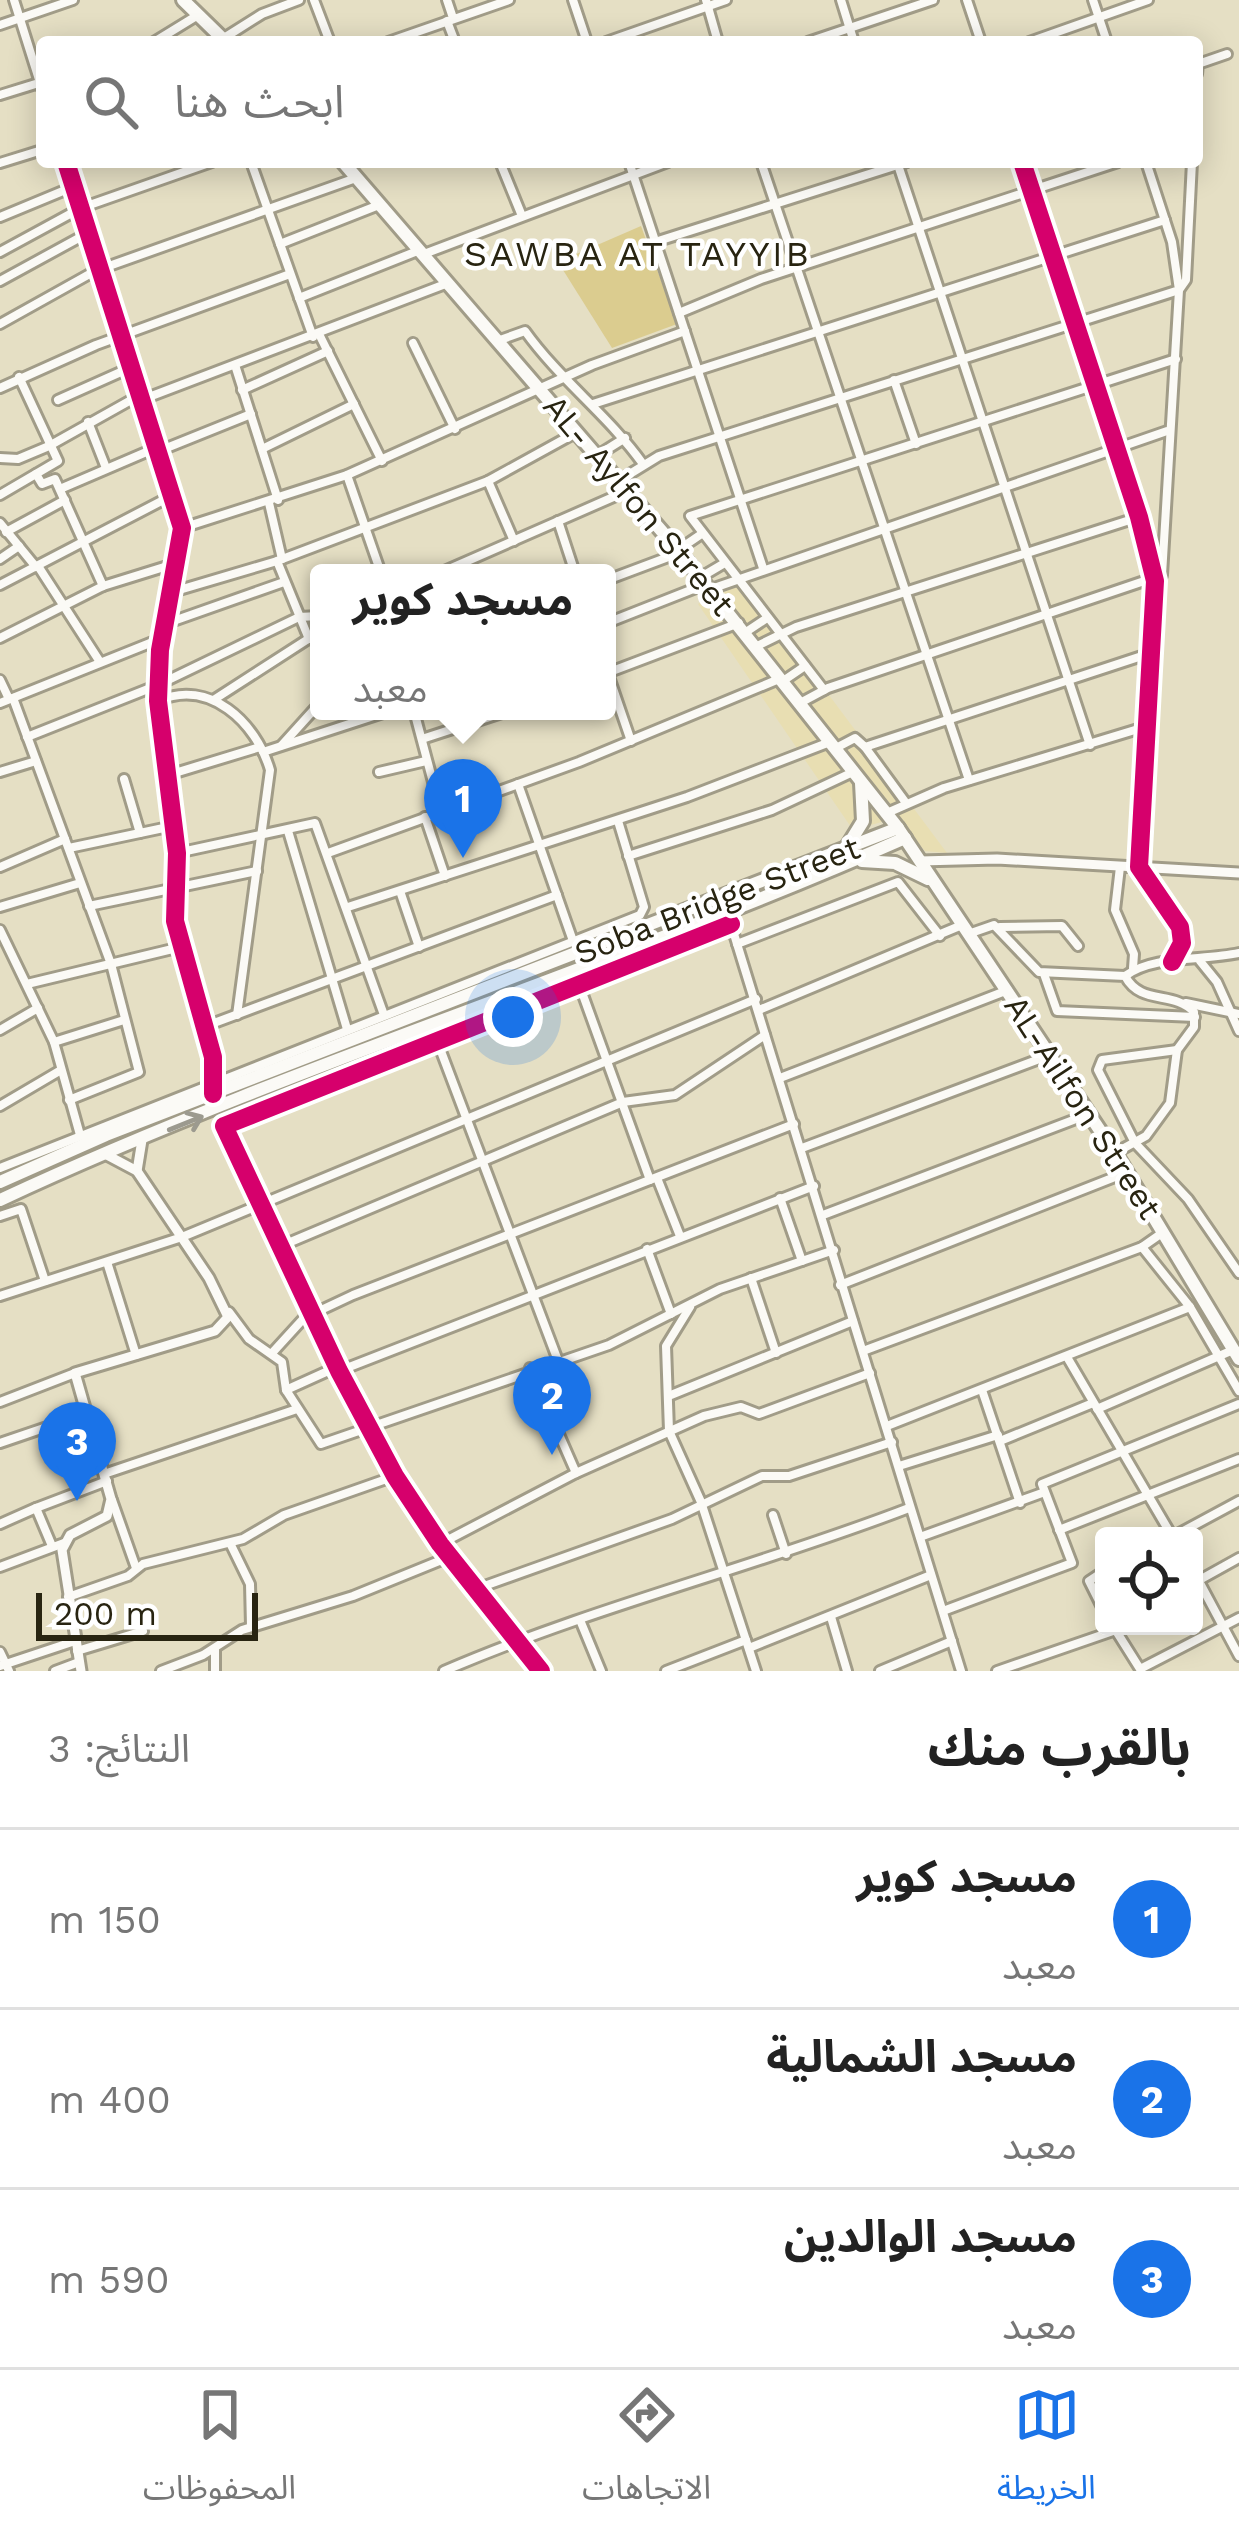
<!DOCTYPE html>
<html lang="ar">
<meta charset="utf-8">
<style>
:root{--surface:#fff;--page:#f2f2f2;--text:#222;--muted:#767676;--line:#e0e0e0;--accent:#1a73e8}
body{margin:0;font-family:"Work Sans","Noto Sans Arabic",sans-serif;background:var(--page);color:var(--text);direction:rtl}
.controls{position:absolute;right:36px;bottom:36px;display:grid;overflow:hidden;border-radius:12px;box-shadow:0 6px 30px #0003}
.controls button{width:108px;height:108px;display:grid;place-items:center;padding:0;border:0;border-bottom:3px solid var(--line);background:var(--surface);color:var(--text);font:60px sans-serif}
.scale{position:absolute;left:36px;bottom:30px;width:222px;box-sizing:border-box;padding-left:12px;border:6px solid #282411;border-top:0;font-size:33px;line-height:42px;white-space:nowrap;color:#282411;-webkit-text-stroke:9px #fff;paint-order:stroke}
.you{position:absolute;left:513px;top:1017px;width:42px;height:42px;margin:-30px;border:9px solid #fff;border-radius:50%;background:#1a73e8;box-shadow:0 0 0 18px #1a73e833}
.badge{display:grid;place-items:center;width:78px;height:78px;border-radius:50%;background:var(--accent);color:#fff;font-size:39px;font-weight:700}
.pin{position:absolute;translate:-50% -99px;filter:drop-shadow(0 3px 6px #0008)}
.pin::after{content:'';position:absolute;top:63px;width:42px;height:36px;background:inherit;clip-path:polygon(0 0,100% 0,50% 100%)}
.popup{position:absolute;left:310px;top:564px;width:306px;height:156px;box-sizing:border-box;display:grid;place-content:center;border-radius:12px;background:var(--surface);filter:drop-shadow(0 3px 9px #0005);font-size:39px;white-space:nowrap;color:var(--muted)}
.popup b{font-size:45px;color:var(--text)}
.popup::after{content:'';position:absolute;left:50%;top:100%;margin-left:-24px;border:24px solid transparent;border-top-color:var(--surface)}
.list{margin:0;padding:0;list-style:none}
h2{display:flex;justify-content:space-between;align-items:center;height:156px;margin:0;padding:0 48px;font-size:51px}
h2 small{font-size:39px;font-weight:400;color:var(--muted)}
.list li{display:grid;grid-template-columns:78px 1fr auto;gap:36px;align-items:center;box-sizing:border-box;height:180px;padding:0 48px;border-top:3px solid var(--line)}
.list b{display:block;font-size:45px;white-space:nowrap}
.list p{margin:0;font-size:39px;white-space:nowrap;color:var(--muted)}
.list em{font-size:39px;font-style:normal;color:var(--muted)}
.icon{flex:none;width:66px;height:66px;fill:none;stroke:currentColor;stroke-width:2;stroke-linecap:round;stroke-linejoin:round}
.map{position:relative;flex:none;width:1239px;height:1671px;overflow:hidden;direction:ltr}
.search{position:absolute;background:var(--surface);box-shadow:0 6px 30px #0003;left:36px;right:36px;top:36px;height:132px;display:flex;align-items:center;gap:30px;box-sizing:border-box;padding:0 42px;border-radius:12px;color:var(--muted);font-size:45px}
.sheet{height:696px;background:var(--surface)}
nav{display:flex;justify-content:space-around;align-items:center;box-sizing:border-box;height:168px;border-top:3px solid var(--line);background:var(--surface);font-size:33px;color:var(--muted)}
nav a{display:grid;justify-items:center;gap:6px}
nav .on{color:var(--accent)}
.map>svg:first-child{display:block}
.built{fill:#e8deb2}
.green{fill:#dbcc8f}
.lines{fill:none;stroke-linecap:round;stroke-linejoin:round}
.street-casing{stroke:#a19c88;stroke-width:14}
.secondary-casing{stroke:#a19c88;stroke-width:15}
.highway-casing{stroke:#a19c88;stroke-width:18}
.street{stroke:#fbfaf6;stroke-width:8}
.secondary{stroke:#fbfaf6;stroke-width:9}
.highway{stroke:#fbfaf6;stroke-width:12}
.cycleway-casing{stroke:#fff;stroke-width:26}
.cycleway{stroke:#d6006c;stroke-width:18}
.oneway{stroke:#9c9a8f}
.labels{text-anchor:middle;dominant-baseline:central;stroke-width:9;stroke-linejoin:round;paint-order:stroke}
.street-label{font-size:33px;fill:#282411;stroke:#fff}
.neighbourhood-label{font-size:36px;letter-spacing:3px;fill:#282411;stroke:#fff}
</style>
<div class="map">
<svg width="1239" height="1671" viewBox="0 0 1239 1671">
<rect width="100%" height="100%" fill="#e5dfc4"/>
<path class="built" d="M743,580L947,853L925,851L896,818L853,830L698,604Z"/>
<path class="green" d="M641,226L677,324L612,348L558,262Z"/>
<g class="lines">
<g class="street-casing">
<g id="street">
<path d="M14,0L42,89"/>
<path d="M314,0L330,42"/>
<path d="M447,0L453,18"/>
<path d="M573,0L587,42"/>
<path d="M706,0L718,42"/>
<path d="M841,0L854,42"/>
<path d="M967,0L981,42"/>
<path d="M1093,0L1107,42"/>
<path d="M447,21L455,42"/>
<path d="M0,25L73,0"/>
<path d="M224,38L262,14L299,0"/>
<path d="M154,42L198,15"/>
<path d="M388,42L509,0"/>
<path d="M606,42L726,0"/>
<path d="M808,42L933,0"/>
<path d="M1029,42L1148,0"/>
<path d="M1197,74L1198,64L1227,54"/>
<path d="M0,95L42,82"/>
<path d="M66,162L182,528L160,650L158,701L177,853L175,921L213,1057V1093"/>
<path d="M251,162L313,337"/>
<path d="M500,162L522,216"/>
<path d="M629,162L763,568"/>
<path d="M761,162L969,780"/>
<path d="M897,162L1090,745"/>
<path d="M1022,162L1139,517L1155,581L1139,867L1180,927L1182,943L1172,962"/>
<path d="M0,163L42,150"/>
<path d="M0,217L75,186"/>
<path d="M655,242L907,162"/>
<path d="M280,244L379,205"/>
<path d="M0,252L81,208L212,162"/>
<path d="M424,254L668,162"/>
<path d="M0,281L88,233"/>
<path d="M299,298L420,250"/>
<path d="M679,313L761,279L1118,162"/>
<path d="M0,324L95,271L356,178"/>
<path d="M319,334L382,461"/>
<path d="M500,340L525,331C560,380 608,415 643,464"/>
<path d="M413,343L455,429"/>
<path d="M235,365L278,500"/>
<path d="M894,380L916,444"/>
<path d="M0,388L96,345L290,274"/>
<path d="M242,390L328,351"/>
<path d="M58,400L132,367"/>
<path d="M141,400L448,283"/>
<path d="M593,404L1165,220"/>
<path d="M88,422L106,468"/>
<path d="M262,449L354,404"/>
<path d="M159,451L251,414"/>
<path d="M598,455L625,438"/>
<path d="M0,458L18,459L49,446L140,395"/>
<path d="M36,474L42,484L55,479L103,586"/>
<path d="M347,475L381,573"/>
<path d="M620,480L659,456L1179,290L1172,242L1146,162"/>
<path d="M488,481L514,541"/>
<path d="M60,489L158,447"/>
<path d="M0,495L58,461L19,377"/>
<path d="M269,503L282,559"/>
<path d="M558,521L575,573"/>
<path d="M0,523L36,567"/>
<path d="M182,528L347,475L592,365L685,331"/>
<path d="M6,532L65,500"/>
<path d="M678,550L700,535"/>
<path d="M0,559L19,546"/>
<path d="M277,561L309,639"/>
<path d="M38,566L100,662"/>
<path d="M440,573L627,491"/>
<path d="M701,577L723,564"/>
<path d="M607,580L679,553"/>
<path d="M0,585L173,495"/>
<path d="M711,589L1167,431"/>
<path d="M169,593L277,561L488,481L577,432"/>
<path d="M607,623L706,584"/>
<path d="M165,624L284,582"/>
<path d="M746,632L767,618"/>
<path d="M0,638L103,586L177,563"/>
<path d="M757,646L796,627L1139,517"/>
<path d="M607,671L631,741"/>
<path d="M607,673L739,623"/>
<path d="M0,680L9,699"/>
<path d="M783,681L805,666"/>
<path d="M824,690L690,516L1176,359"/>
<path d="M13,698L111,964L139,1072L69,1100"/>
<path d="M215,699L319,632"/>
<path d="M158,701C209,678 256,722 270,770L237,1015"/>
<path d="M0,703L160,639"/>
<path d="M800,703L828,688L1162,575L1179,290L1186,280L1192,162"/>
<path d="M414,711L441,812"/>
<path d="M27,737L158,685L299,617L319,616"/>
<path d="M425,738L508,711"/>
<path d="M282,745L319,704"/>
<path d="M865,747L906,803"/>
<path d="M836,748L855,738L865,747L1154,652"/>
<path d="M263,752L389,711"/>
<path d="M0,772L36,761"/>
<path d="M379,772L426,761"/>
<path d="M165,776L260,747"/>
<path d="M124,779L140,833"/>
<path d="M518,784L573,941"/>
<path d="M887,813L944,788L1148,726"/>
<path d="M425,817L445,876"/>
<path d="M288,831L347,1029"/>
<path d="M69,848L173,826"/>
<path d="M177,853L315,823L384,1015"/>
<path d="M328,853L579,762L779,679"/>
<path d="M628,856L772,810L853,772"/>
<path d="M0,867L65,839"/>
<path d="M1120,867L1115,910L1134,954L1133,968"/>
<path d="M400,891L419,947"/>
<path d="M89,906L257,871"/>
<path d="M0,907L80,883"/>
<path d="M348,907L687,797L830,742"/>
<path d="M730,921L961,1671"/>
<path d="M1000,927L1062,926L1078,946"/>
<path d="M0,930L54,1042L80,1135"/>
<path d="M971,933L994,925L1039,972L1125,976C1141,1006 1173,990 1194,1012V1027L1177,1050L1170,1103L1146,1136L1115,1153"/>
<path d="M737,944L898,882L940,936"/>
<path d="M1200,961L1217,982L1239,1031"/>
<path d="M1044,974L1057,1011L1195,1017"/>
<path d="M1125,976C1153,955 1202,961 1239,953"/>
<path d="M27,984L185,946"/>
<path d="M579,984L650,1180"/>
<path d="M1186,1003L1239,1014"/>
<path d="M759,1010L962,925"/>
<path d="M206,1026L557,895"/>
<path d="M0,1030L38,1008"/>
<path d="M436,1038L557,1358"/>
<path d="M54,1042L124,1020"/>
<path d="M1177,1050L1102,1060L1098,1070L1135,1143L1188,1199L1239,1273"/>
<path d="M780,1078L1008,990"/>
<path d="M0,1106L61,1070"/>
<path d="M802,1148L1050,1055"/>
<path d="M0,1168L640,915L644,907L618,821"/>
<path d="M657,1178L680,1236"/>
<path d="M780,1198L802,1261"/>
<path d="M823,1215L1089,1114"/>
<path d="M0,1216L21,1209L45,1281"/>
<path d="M281,1246L623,1102L675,1095L765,1035"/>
<path d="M1142,1247L1190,1307L1239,1391"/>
<path d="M647,1249L671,1314"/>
<path d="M107,1262L136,1355"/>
<path d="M751,1278L776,1353"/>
<path d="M840,1285L1125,1173"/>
<path d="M0,1296L182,1237L756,999"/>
<path d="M690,1307L666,1346L669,1431L701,1502L756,1671"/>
<path d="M229,1312L249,1339L282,1362L286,1390L321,1444L609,1345L720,1289L834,1250"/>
<path d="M863,1351L1142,1247L1162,1233"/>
<path d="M273,1352L304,1318L353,1295L794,1124"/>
<path d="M1067,1357L1172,1536"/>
<path d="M339,1371L814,1186"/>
<path d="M286,1390L337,1367"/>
<path d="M982,1390L1020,1503"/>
<path d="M671,1395L853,1321"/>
<path d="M0,1402L75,1373"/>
<path d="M1097,1409L1233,1350"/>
<path d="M887,1426L1190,1307"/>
<path d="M1000,1441L1093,1403"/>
<path d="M0,1443L85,1414"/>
<path d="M899,1466L998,1435"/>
<path d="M576,1473L704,1416L741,1407L759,1414L870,1373"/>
<path d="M104,1474L297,1409"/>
<path d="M112,1500L136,1568"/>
<path d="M36,1508L107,1481"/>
<path d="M773,1515L786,1554"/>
<path d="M0,1524L36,1508L52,1546"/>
<path d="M1059,1530L1239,1459"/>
<path d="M1174,1536L1239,1501"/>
<path d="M920,1537L1042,1493"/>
<path d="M230,1543L250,1584L251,1626"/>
<path d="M440,1544L576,1473L530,1368"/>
<path d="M0,1567L64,1543"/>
<path d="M1104,1571L1089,1581L1104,1611"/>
<path d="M1194,1572L1239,1656"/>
<path d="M1194,1583L1239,1558"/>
<path d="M476,1589L672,1519L762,1476H789L892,1442"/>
<path d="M68,1597L128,1576L143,1564L243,1539L284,1515L395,1476"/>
<path d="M943,1611L1072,1563L1042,1484L1239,1404"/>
<path d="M831,1617L847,1671"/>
<path d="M580,1620L601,1671"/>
<path d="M1113,1626L1140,1669L1239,1618"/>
<path d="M749,1648L931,1575"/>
<path d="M215,1649V1671"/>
<path d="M77,1651L143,1631"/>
<path d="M0,1652L9,1671"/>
<path d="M0,1666L75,1641"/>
<path d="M55,1671L79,1662"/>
<path d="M161,1671L203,1655L242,1630L353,1596L449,1557"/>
<path d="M444,1671C595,1606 756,1567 909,1508"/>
<path d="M541,1671L440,1544L395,1476L339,1371L224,1126L731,924"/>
<path d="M666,1671L746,1640"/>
<path d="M880,1671L952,1641"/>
<path d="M997,1671L1116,1630"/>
</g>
</g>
<g class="secondary-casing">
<g id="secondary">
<path d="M920,861L997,859L1239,873"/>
<path d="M137,1171L142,1140"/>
<path d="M81,1671L62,1550L70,1535L107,1516L111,1499L75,1373L215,1331L228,1317L209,1278L137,1171L105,1154"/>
</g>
</g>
<g class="highway-casing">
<g id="highway">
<path d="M183,0L226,42"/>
<path d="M343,162L678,550L898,828L1115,1153L1239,1359"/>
<path d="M847,847L863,821L861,783"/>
<path d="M862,861L895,863L928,879"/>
<path d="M0,1182L106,1135L898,828"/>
<path d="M0,1200C294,1063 608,969 905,838"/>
</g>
</g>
<use href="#street" class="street"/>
<use href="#secondary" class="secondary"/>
<use href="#highway" class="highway"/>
<g class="cycleway-casing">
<g id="cycleway">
<path d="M66,162L182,528L160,650L158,701L177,853L175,921L213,1057V1094"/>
<path d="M1022,162L1139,517L1155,581L1139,867L1180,927L1182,943L1172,962"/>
<path d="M541,1671L440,1544L395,1476L339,1371L224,1126L731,924"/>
</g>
</g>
<use href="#cycleway" class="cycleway"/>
</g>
<defs><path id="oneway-shaft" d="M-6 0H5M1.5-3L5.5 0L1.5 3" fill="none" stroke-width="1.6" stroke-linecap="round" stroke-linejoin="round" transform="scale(3)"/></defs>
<use class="oneway" href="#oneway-shaft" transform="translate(186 1123) rotate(-22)"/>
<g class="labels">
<g class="street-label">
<text transform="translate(639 505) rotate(50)">AL- Aylfon Street</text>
<text transform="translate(717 900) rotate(-21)">Soba Bridge Street</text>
<text transform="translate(1083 1107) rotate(57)">AL-Ailfon Street</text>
</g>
<g class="neighbourhood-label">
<text x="638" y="254">SAWBA AT TAYYIB</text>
</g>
</g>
</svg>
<div class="controls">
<button><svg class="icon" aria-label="locate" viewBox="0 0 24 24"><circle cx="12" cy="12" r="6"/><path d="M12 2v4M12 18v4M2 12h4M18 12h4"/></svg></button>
</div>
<div class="scale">200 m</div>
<div class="you"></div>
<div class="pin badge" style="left:463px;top:858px">1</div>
<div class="popup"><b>مسجد كوير</b>معبد</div>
<div class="pin badge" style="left:552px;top:1455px">2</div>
<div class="pin badge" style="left:77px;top:1501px">3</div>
<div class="search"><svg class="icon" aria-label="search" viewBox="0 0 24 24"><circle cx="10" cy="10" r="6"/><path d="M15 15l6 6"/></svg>ابحث هنا</div>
</div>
<section class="sheet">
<h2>بالقرب منك<small>النتائج: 3</small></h2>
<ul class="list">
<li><span class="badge">1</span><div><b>مسجد كوير</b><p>معبد</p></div><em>150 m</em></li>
<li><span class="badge">2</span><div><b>مسجد الشمالية</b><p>معبد</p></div><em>400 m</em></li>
<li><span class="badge">3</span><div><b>مسجد الوالدين</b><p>معبد</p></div><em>590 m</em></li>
</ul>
</section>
<nav>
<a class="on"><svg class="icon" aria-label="map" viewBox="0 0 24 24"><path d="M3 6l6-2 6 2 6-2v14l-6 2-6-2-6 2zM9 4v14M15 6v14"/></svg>الخريطة</a>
<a><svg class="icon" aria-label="directions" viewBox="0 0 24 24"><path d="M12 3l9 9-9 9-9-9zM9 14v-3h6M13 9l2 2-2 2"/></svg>الاتجاهات</a>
<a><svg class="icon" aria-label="saved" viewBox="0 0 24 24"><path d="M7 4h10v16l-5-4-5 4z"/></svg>المحفوظات</a>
</nav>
